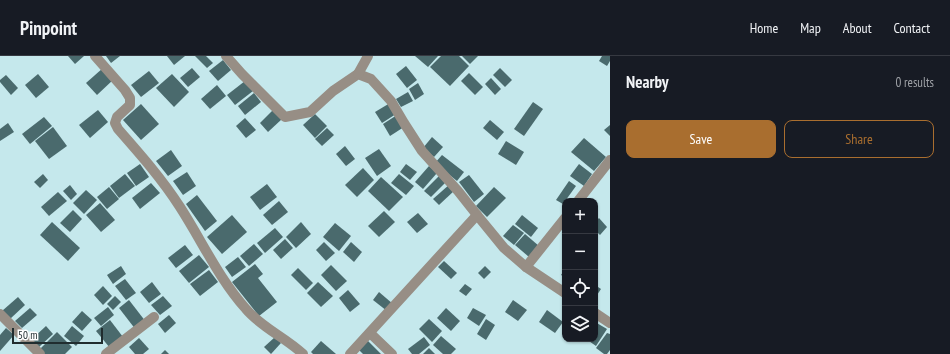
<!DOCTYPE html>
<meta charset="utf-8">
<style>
:root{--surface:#171b24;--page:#242831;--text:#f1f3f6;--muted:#9ea1a6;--line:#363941;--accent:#a96e2f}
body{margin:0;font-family:"PT Sans Narrow",sans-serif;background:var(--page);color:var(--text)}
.controls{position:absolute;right:12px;bottom:12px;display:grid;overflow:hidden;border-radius:8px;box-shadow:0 1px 3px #0004}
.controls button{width:36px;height:36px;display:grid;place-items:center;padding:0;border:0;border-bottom:1px solid var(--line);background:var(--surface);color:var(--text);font:20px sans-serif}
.scale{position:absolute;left:12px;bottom:10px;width:91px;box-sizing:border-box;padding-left:4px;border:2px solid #202d2f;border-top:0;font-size:11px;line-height:14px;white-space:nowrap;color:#202d2f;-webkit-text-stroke:3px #fff;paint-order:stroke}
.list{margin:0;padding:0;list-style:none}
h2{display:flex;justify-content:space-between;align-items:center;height:52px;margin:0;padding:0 16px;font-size:17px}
h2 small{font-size:13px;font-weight:400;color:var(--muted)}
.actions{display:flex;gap:8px;padding:12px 16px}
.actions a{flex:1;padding:9px 0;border:1px solid var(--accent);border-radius:8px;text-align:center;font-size:14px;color:var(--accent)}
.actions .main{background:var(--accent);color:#fff}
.icon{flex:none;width:22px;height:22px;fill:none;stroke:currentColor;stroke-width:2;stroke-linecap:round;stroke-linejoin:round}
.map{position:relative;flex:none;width:610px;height:298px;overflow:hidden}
header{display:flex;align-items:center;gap:24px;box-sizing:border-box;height:56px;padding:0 20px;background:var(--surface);border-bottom:1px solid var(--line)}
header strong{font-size:19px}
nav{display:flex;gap:22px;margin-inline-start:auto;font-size:14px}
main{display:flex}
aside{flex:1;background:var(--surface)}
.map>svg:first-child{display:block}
.building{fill:#4a6a6d}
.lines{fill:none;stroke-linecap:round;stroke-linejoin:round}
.street{stroke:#978e85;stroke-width:10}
</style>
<header>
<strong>Pinpoint</strong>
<nav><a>Home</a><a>Map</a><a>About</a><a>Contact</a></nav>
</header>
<main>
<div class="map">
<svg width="610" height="298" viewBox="0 0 610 298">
<rect width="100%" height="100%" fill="#c5e8ec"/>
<g class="building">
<path d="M68,0H84L75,8Z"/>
<path d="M106,0H120L111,7Z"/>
<path d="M167,0H185L174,9Z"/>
<path d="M195,0H206L213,7L207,12Z"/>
<path d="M415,0H438L428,11Z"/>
<path d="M441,0H459L469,10L450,30L430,11Z"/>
<path d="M462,0H478L470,8Z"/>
<path d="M602,0H610V5L607,10L599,5Z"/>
<path d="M223,4L231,14L218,25L209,15Z"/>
<path d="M406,10L417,24L407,32L396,18Z"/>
<path d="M103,12L114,23L97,39L86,27Z"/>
<path d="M192,12L200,21L188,31L180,22Z"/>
<path d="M500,12L512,24L505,31L493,19Z"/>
<path d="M149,15L159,27L141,41L131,29Z"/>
<path d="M469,17L483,31L475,39L461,25Z"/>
<path d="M38,18L49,31L36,42L25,29Z"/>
<path d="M172,18L189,36L174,51L156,32Z"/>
<path d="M6,19L18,32L11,39L0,26V24Z"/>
<path d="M491,22L501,33L495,39L485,28Z"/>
<path d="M245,25L253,35L235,49L227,39Z"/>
<path d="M418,27L424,38L415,44L409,33Z"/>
<path d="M217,29L226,40L210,53L201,43Z"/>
<path d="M408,36L413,45L401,51L396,43Z"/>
<path d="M254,37L261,46L245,59L238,50Z"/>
<path d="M533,46L543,53L524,80L514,73Z"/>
<path d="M390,47L396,58L382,67L375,56Z"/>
<path d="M141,48L159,68L141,84L123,64Z"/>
<path d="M98,54L108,66L90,82L79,69Z"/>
<path d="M273,54L282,63L268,76L260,67Z"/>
<path d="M315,58L327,70L315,82L303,69Z"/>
<path d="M397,59L404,71L390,80L383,68Z"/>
<path d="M44,61L52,70L30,88L22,78Z"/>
<path d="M245,62L256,74L246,82L236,70Z"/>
<path d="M490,64L504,76L497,84L483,72Z"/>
<path d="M8,67L14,76L0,85V73Z"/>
<path d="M610,69V80L604,74Z"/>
<path d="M53,71L67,90L49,103L35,85Z"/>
<path d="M327,72L334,79L322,90L315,83Z"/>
<path d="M432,81L443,91L434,101L423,92Z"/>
<path d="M584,82L606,101L594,115L571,96Z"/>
<path d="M506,85L524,96L516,109L498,98Z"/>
<path d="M345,90L355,103L346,110L336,98Z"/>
<path d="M379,93L391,110L377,120L365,102Z"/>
<path d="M171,94L182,110L168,120L156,105Z"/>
<path d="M442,99L464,116L457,125L435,107Z"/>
<path d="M140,108L149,121L136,130L127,117Z"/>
<path d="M406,108L417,116L410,124L400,116Z"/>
<path d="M579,108L592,118L584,130L570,120Z"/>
<path d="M429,110L437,117L423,133L415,126Z"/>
<path d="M363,112L374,124L357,141L345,129Z"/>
<path d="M187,116L196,130L183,139L173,125Z"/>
<path d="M43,118L48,124L40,132L34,126Z"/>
<path d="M125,118L135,130L119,142L110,130Z"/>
<path d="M399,118L414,130L406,139L391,127Z"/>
<path d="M440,119L447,125L431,141L424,135Z"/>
<path d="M469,119L484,138L474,146L459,126Z"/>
<path d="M381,121L403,141L389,155L368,135Z"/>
<path d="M569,125L576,130L563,148L556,144Z"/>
<path d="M151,127L160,137L140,153L132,142Z"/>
<path d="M267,128L277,141L260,154L250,141Z"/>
<path d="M450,128L455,134L439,149L433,143Z"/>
<path d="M70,129L77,138L71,144L63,135Z"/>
<path d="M109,131L119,143L107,153L97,141Z"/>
<path d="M494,131L506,142L487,161L476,150Z"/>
<path d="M86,134L97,144L84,158L73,147Z"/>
<path d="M58,136L67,145L49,160L41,151Z"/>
<path d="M197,139L217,165L205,175L186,148Z"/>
<path d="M279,145L288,156L272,169L263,159Z"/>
<path d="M100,147L115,164L101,176L86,159Z"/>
<path d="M73,154L82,163L70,176L60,167Z"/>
<path d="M384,155L395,166L379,181L368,170Z"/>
<path d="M418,157L428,168L417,177L407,166Z"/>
<path d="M232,159L247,176L222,198L207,181Z"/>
<path d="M522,159L538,172L531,181L515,168Z"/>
<path d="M599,162L607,171L600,179L595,174V166Z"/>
<path d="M52,166L80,192L68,205L40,179Z"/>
<path d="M301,166L311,178L296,192L286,181Z"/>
<path d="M335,167L351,180L339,195L323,181Z"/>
<path d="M513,169L524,177L514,189L503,180Z"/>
<path d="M275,172L283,181L265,197L257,187Z"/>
<path d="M525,178L539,190L529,201L515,189Z"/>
<path d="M285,183L293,192L281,203L273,194Z"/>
<path d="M324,186L335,197L326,205L316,194Z"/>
<path d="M351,186L362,196L354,206L343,196Z"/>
<path d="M254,188L263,198L249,210L240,200Z"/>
<path d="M185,189L193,199L176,212L168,202Z"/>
<path d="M199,199L209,211L189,227L179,215Z"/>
<path d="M238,201L246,211L232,221L225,211Z"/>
<path d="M444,205L457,217L451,223L438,211Z"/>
<path d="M255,208L263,218L258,222L277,246L259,260L232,226Z"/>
<path d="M331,209L347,225L336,235L321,219Z"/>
<path d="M121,210L126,218L113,228L107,219Z"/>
<path d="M485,210L491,216L484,223L478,217Z"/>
<path d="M298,212L313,227L306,234L291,219Z"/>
<path d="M565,213V221L561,219Z"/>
<path d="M209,214L218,226L200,240L190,228Z"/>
<path d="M125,223L136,237L126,244L115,230Z"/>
<path d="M152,226L161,238L149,247L140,236Z"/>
<path d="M318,226L333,240L321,251L307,237Z"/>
<path d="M465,228L472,233L466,240L459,235Z"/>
<path d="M595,229L601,233L595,242Z"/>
<path d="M103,230L112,240L103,249L94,239Z"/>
<path d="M348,234L360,248L350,256L339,242Z"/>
<path d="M379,236L393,248L387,255L373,244Z"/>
<path d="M115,240L121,246L113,254L107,248Z"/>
<path d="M163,240L172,250L160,259L151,249Z"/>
<path d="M18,241L25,249L10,263L2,255Z"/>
<path d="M129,244L146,266L136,274L119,252Z"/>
<path d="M513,244L527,254L518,265L505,256Z"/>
<path d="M108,251L114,259L101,270L94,262Z"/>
<path d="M30,252L37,259L22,272L15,265Z"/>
<path d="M446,252L460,265L451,275L437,262Z"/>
<path d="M473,252L486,259L479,270L467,262Z"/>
<path d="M547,254L563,266L555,277L539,266Z"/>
<path d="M82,255L92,264L82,275L72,266Z"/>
<path d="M169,259L176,267L165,277L158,268Z"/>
<path d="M429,263L442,275L432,286L419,273Z"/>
<path d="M486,263L495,269L486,284L477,278Z"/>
<path d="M110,264L123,281L110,292L96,275Z"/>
<path d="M595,266L607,273L596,290L586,283H595Z"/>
<path d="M46,270L53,278L38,292L31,284Z"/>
<path d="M72,270L84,280L76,290L64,280Z"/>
<path d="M6,272L14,279L0,295V279Z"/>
<path d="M57,276L72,291L65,298H43L39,294Z"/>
<path d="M607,277L610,278V294L607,298H604L596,292Z"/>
<path d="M441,280L456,293L451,298H443L433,289Z"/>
<path d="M275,281L281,287L271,298L264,291Z"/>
<path d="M424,281L430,289L419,298H412L408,293Z"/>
<path d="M139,282L149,293L143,298H135L129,291Z"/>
<path d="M367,284L381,298H363L358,293Z"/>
<path d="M321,285L336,298H313L311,296Z"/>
<path d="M429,292L435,298H423Z"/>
<path d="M165,294L169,298H161Z"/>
</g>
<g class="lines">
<g class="street">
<path d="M95,0L125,34L130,42V49L117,61L115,67L118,73C140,98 162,123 180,151C202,185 219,223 246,253C262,272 285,281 303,298"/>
<path d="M226,0L242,18L285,61L310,56L333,35L358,18L371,23L391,45L404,67L422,95L458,135L477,159L504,192L526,211L565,237"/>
<path d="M358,18L368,0"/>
<path d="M578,145L610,104"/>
<path d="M526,211L565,162"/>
<path d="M595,257L610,267"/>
<path d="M0,258L40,298"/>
<path d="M370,277L392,298"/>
<path d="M106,298L154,261"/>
<path d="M350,298L477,159"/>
</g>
</g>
</svg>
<div class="controls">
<button>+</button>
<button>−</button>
<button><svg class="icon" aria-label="locate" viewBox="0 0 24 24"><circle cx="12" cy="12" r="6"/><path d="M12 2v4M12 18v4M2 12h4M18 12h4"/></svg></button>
<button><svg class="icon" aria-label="layers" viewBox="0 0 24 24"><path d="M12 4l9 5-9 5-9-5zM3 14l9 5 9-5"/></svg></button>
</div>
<div class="scale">50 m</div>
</div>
<aside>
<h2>Nearby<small>0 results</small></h2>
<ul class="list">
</ul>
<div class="actions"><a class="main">Save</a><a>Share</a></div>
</aside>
</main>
